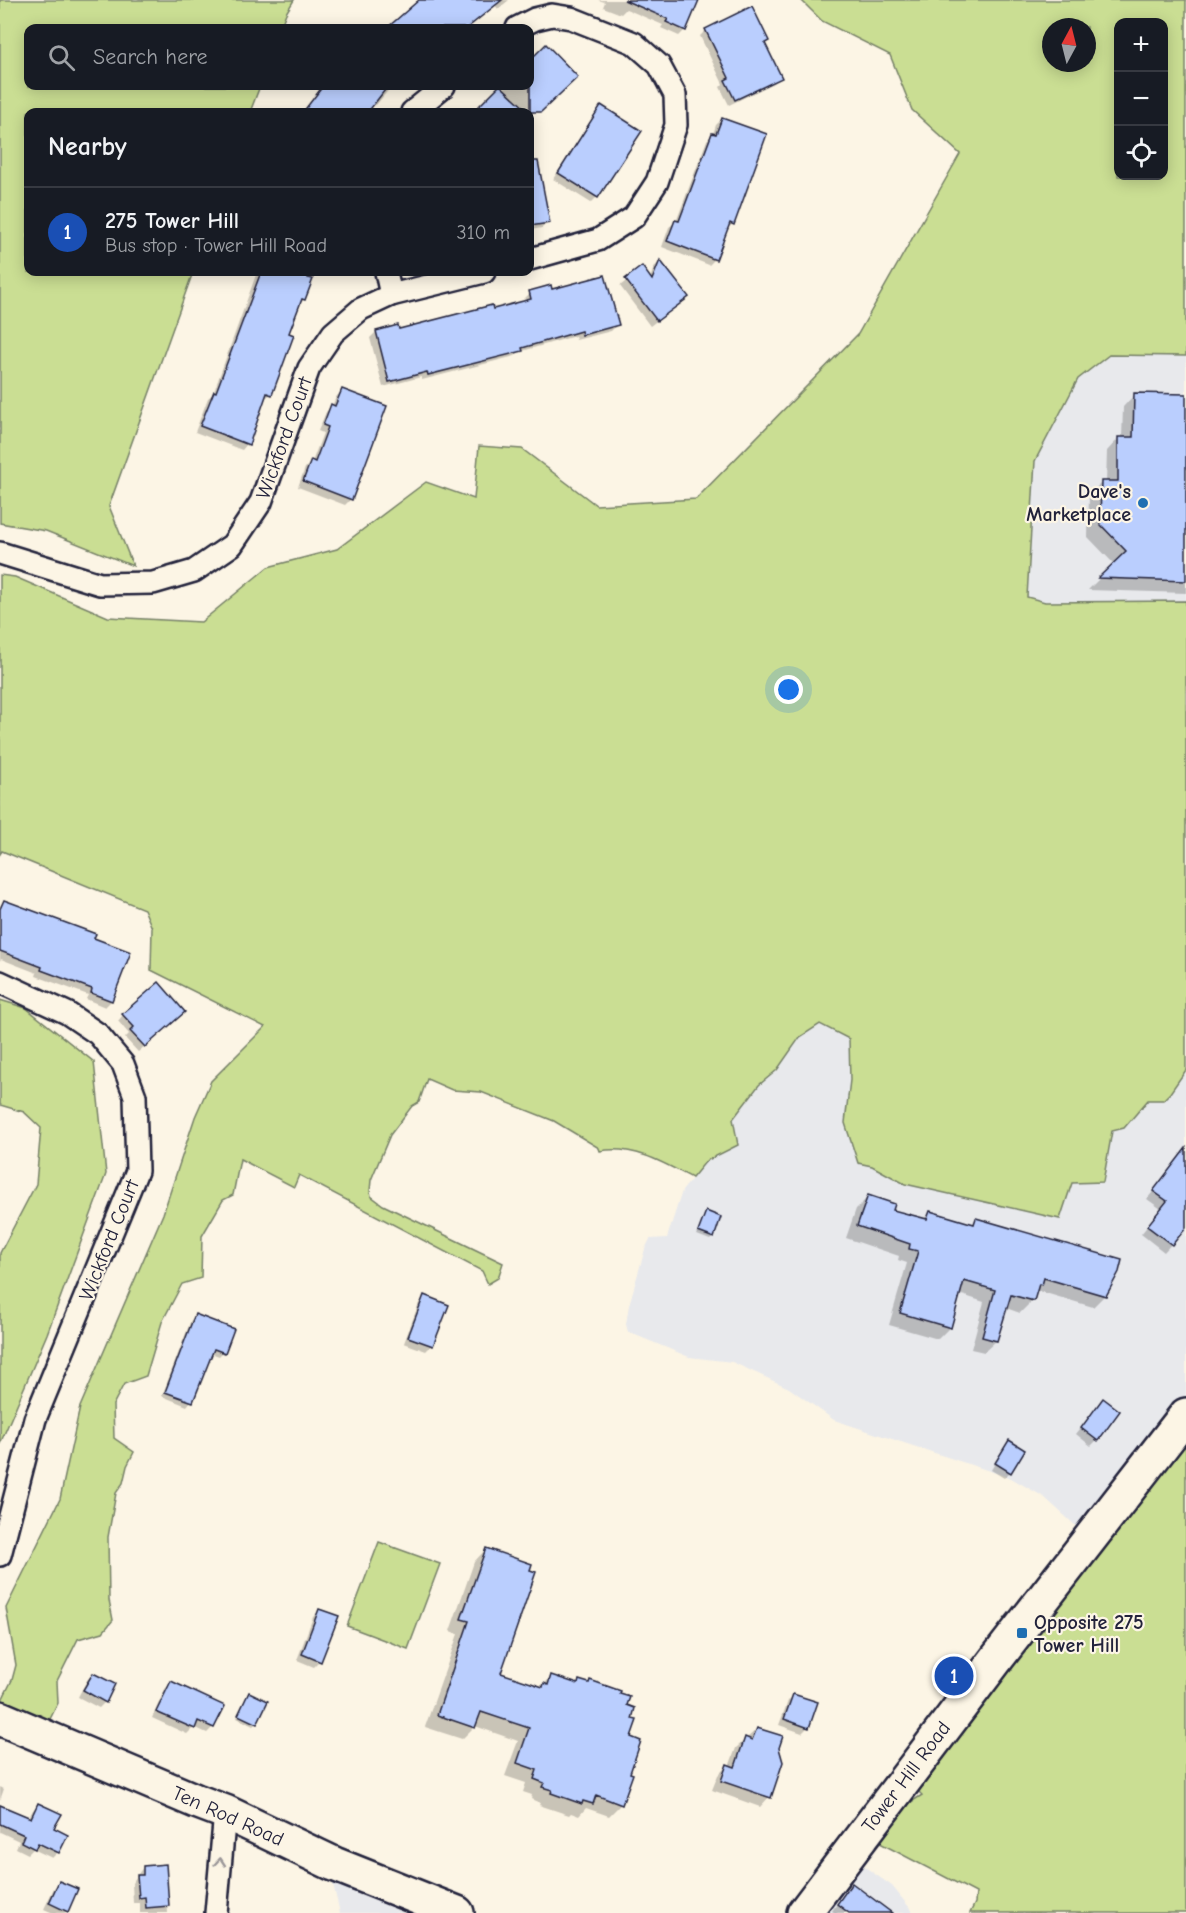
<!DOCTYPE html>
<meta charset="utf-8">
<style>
:root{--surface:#171b24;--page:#20242c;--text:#f1f3f6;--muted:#9ea1a6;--line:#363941;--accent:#db2777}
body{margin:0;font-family:"Comic Neue",sans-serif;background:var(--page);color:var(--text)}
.controls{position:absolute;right:18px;top:18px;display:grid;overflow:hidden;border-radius:12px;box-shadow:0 3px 15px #0003}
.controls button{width:54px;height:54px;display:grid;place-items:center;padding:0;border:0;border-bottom:2px solid var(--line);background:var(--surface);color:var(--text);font:30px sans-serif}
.compass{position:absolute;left:1042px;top:18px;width:54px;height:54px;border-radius:50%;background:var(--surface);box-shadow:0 3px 15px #0003;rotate:7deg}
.you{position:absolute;left:789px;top:690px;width:21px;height:21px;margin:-15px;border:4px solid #fff;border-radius:50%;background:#1a73e8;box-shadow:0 0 0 9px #1a73e833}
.badge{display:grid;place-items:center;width:39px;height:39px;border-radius:50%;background:var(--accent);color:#fff;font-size:20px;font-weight:700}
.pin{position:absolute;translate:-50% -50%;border:3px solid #fff;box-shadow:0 2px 6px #0006}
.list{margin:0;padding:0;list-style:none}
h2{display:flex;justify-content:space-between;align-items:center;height:78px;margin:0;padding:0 24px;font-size:26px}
h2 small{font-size:20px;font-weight:400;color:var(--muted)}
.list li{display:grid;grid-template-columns:39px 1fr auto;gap:18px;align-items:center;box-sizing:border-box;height:90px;padding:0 24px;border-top:2px solid var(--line)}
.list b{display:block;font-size:22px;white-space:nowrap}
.list p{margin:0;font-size:20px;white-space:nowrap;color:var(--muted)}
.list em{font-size:20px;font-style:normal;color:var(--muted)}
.icon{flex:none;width:33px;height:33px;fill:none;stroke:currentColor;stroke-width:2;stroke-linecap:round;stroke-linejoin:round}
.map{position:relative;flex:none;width:1186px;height:1913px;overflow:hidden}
.search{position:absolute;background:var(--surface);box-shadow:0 3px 15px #0003;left:24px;top:24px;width:510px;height:66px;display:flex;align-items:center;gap:15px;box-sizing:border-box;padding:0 21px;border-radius:12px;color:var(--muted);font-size:22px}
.panel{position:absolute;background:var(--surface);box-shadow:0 3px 15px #0003;left:24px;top:108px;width:510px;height:168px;border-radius:12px}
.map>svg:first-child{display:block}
.built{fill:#e8e9ec}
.green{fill:#cade93;stroke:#768067;stroke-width:1.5;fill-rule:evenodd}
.shadow{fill:#0003}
.building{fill:#bacefe;stroke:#22223b;stroke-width:1.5}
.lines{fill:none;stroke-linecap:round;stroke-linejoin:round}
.minor-casing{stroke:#22223b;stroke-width:26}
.primary-casing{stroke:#22223b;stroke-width:38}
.minor{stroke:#fcf5e5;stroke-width:21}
.primary{stroke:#fcf5e5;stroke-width:33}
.oneway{stroke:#9a9698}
.poi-dot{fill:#1f6fb2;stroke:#fcf5e5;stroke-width:2}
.labels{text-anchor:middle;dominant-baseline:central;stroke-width:4.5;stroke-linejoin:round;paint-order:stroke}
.street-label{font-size:20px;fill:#22223b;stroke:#fcf5e5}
.poi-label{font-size:20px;font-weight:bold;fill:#22223b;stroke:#fcf5e5;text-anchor:end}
</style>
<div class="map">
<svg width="1186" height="1913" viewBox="0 0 1186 1913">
<rect width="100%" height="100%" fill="#fcf5e5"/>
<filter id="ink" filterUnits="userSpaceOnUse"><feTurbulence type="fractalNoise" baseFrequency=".0167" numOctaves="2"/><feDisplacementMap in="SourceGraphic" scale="12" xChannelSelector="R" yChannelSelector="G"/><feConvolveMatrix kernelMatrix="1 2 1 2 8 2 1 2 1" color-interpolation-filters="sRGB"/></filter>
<g filter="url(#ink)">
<g class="built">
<path d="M1109,355L1186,356V601L1045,602L1027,597L1035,461L1078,379Z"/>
<path d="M820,1024L849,1039L850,1080L845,1123L858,1163L872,1166L905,1184L1059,1218L1072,1183L1103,1182L1112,1131L1124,1128L1148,1100H1163L1170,1093L1186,1070V1412L1087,1536L1044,1497L1011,1478L834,1420L789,1388L732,1362L689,1357L628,1332L626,1324L629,1305L645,1249L650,1239L667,1238L682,1191L706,1161L738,1145L733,1119L759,1085L777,1070L800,1037Z"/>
<path d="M855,1860L892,1886L914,1913H804Z"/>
<path d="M332,1875L429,1913H340L333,1884Z"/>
</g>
<g class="green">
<path d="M0,0H294L286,13L280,28H28V86H260L250,112H28V272H193L109,506L133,566L46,531L0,523Z"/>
<path d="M801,0H1186V356L1109,355L1078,379L1035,461L1027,597L1045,602L1186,601V1070L1170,1093L1163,1100H1148L1124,1128L1112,1131L1103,1182L1072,1183L1060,1219L905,1184L872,1166L858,1163L845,1123L850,1080L849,1039L820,1024L800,1037L777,1070L759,1085L733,1119L738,1145L706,1161L692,1178C664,1163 634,1145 600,1151L599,1148L554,1121L481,1092L452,1090L427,1079L419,1102L412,1106L390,1135L371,1180L370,1191L371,1196L383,1205L503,1263L498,1278L488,1284L482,1271L299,1175L294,1187L240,1159L233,1195L223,1200L202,1236L201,1278L182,1284L162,1322L146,1376L124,1384L113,1405L114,1438L134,1452L127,1466L123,1483L116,1493L108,1537L109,1600L113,1620L103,1632L78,1639L57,1681L58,1703L47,1725L1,1702L12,1680L16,1665L6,1608L60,1499L80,1407L163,1214L195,1117L211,1081L265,1027L151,970L152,928L144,909L2,851L0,854V575L15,577L108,617L201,622L268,567L337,549L426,482L474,499L479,446L522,449L596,505L696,499L858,334L960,154L912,110L890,55L822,21ZM1118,22H1164V176H1118ZM1051,27H1087V63H1051Z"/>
<path d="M0,1000L26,1008L94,1062L106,1174L47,1334L0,1444V1253L36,1184L41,1128L24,1112L0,1105Z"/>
<path d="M1186,1412V1913H970L975,1903L976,1893L878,1842L897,1811L922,1795L905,1778Z"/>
<path d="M379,1542L440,1564L408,1649L347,1626Z"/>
</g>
<g class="shadow">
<path d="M421,0H509L498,9L495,5L466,28H389Z"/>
<path d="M598,0H697L685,30L679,36L661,28L663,25L626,9L621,14L603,7L605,2Z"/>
<path d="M706,30L764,44L780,78L774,83L729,105L720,87L723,84L700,36Z"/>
<path d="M546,46V100L530,117V112H475L500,87L502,89L506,86H530V62Z"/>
<path d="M324,86H392L381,99L376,105L373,103L366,112H303Z"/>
<path d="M601,107L597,197L591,203L553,179L596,113Z"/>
<path d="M722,119L732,224L726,231L715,259L709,265L662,247L669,227L676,222L707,140L713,134L716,125Z"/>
<path d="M540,179L548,222L542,228L530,230V181Z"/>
<path d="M660,262L681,302L650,326L620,286L642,268L650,279L654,267Z"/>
<path d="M257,272H314L304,299L299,305L288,334L271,394L264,399L247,444L242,450L195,432L208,398L213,394Z"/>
<path d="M551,291L617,325L611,331L576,340L575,336L519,352L515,356L422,380L421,377L383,387L370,338L376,332L398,331L492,311L525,302L524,299L530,293Z"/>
<path d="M342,391L351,499L345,505L298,487L305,468L312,462L323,433L318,431L326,412L332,406L336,397Z"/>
<path d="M1135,394L1186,395V593L1088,590L1114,564L1088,537L1089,495L1102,482L1106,483L1107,451L1119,438H1122L1123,407Z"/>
<path d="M4,902L92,939L111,1001L105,1007L86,999L88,995L36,976L37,973L1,959L0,961V906Z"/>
<path d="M123,1015L177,1018L138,1052L125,1038L129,1034L118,1021Z"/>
<path d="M1178,1161L1186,1167V1228L1164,1252L1141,1234L1161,1209L1147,1199Z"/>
<path d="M868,1197L891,1211L923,1220L930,1212L971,1225L976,1220L1105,1295L1093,1307L1035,1290L1032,1301L1020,1313L1006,1308L996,1341L984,1352L971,1349L984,1302L959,1294L950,1327L938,1339L889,1325L907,1263L898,1260L899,1256L846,1238L856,1209Z"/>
<path d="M706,1213L713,1237L710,1240L697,1235Z"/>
<path d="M425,1297L432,1345L426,1351L404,1343L419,1303Z"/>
<path d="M196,1316L223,1352L219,1356L211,1353L191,1401L187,1406L162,1396L191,1320Z"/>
<path d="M1103,1400L1097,1440L1091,1446L1076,1434Z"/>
<path d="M1010,1442V1472L1004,1478L991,1470L1004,1448Z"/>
<path d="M486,1549L499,1674L540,1688L552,1676L576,1685L579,1682L618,1695L625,1706L630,1719L629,1738L621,1804L609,1816L586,1808L579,1816L571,1813L569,1815L539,1805L540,1803L531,1799L532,1795L523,1792L526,1783L505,1776L518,1741L475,1726L462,1739L425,1727L458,1634L450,1631L474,1562Z"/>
<path d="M319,1611L320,1661L314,1667L297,1660L313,1617Z"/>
<path d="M93,1674L105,1702L99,1708L78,1697L87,1680Z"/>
<path d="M171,1683L213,1727L207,1733L194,1727L187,1734L152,1718L165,1689Z"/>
<path d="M794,1695L808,1727L802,1733L779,1725L788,1701Z"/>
<path d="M247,1697L256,1723L253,1726L237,1718Z"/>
<path d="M757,1729L769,1797L760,1807L712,1790L718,1775L727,1766L729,1767L736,1748Z"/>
<path d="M0,1787L4,1789L0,1800Z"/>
<path d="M39,1804L52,1829L58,1852L52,1858L33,1849L28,1854L16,1848L19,1841L0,1832V1807L28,1819L33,1810Z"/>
<path d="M165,1866L168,1913H140V1903H133L132,1883L143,1867Z"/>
<path d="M60,1882L67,1911L64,1913H53L44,1909L54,1888Z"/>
<path d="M846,1891L883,1913H835L832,1911Z"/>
</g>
<g class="building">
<path d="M419,0H502L467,28H387Z"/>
<path d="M624,0H699L686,31L666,22L668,19Z"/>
<path d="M752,6L769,41L765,43L782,78L735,100L725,80L729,78L705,29Z"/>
<path d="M546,44L578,77L541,112H530V60Z"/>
<path d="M323,86H388L368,112H303Z"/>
<path d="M499,86H501L529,112H473Z"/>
<path d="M601,105L642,131L598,198L558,173Z"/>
<path d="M722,118L767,134L734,225L730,223L716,260L667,241L675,220L679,221L712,133L716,134Z"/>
<path d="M530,161H538L550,223L530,226Z"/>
<path d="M660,260L689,297L657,321L625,279L642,266L652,280Z"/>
<path d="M261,272H310L308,278L313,279L305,300L302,299L289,333L294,335L272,395L267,393L249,445L200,426L214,391L216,392Z"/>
<path d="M605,275L619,325L582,335L581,331L522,348L523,351L428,375L427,372L389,382L376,331L398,325L399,329L492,305L493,309L531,299L529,291L551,285L552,289Z"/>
<path d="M342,389L387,406L352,500L303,481L311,460L315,462L328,427L323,425L331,404L335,406Z"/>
<path d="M1134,393L1186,394V581L1098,578L1126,551L1100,524L1101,481H1118V437H1133Z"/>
<path d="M4,900L96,934L94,938L131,952L112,1001L91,993L92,989L41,970L42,967L0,951V909Z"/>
<path d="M159,982L185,1012L145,1047L130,1031L134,1027L122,1014Z"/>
<path d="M1186,1148V1228L1172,1245L1147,1226L1167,1201L1153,1191Z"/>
<path d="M868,1195L895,1204L893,1210L927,1219L930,1211L974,1224L976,1218L1122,1260L1119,1272L1106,1296L1044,1278L1042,1285L1039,1284L1034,1301L1011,1295L997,1341L982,1337L995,1290L964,1281L951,1328L900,1313L918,1251L909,1249L910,1244L857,1226Z"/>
<path d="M706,1211L721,1217L714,1238L698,1232Z"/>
<path d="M424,1295L449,1305L433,1346L408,1337Z"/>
<path d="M195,1314L234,1329L225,1353L214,1349L193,1402L165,1392Z"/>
<path d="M1103,1398L1120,1411L1098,1441L1081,1428Z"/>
<path d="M1009,1440L1025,1450L1011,1473L995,1463Z"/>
<path d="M486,1548L532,1564L530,1570L536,1572L501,1673L543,1687L544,1683L548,1685L551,1675L578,1684L579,1680L589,1683L590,1680L621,1691L620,1694L630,1697L627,1705L635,1708L632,1719L637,1720L631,1737L641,1741L630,1773L633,1774L622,1805L596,1795L593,1804L583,1801L582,1804L551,1793L552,1790L542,1787L544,1783L534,1779L537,1770L517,1763L529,1728L481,1712L475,1728L437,1715L469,1621L461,1619Z"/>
<path d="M319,1609L339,1616L321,1662L302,1654Z"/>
<path d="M93,1673L115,1684L106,1703L83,1690Z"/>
<path d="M171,1681L225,1706L214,1728L198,1721L195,1729L156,1712Z"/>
<path d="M249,1692L268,1701L257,1724L238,1715Z"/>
<path d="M793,1694L818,1702L809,1728L784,1719Z"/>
<path d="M757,1728L783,1736L779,1748L783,1762L771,1798L721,1781L727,1764L735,1767L745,1737L752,1740Z"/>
<path d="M38,1803L62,1814L54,1828L68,1835L59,1853L38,1843L35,1849L21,1842L24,1835L0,1824V1805L31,1818Z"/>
<path d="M166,1864L169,1906L146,1908L145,1897L139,1898L137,1875H143V1866Z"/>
<path d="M59,1881L78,1889L68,1912L49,1903Z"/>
<path d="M852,1883L892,1913H849L837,1904Z"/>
</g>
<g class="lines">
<g class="minor-casing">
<g id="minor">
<path d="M517,28L535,19L552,15L571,18L634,43L659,65L675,95L676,125L657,182L634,217L598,240L530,259"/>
<path d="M412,112L444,86"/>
<path d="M386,272L391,295"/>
<path d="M0,553L100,584L153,583L194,571L232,545L261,502L309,368L333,333L361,309L391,295L484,272"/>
<path d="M0,982L67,1013L98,1034L123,1064L135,1096L137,1171L35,1419L0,1555"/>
<path d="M216,1913L225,1812"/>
</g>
</g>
<g class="primary-casing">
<g id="primary">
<path d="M0,1718L196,1801L225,1812L334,1864L457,1913"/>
<path d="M804,1913L998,1657L1186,1415"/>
</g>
</g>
<use href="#minor" class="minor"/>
<use href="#primary" class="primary"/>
</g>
<defs><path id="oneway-chevron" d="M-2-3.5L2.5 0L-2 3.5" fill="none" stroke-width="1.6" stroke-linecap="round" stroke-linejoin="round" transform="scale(1.5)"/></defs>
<use class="oneway" href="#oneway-chevron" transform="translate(220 1862) rotate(-85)"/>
</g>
<g class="poi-dot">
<circle cx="1143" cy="503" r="6"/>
<rect x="1016" y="1627" width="12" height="12" rx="3"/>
</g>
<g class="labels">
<g class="street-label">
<text transform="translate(284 438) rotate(-70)">Wickford Court</text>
<text transform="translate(109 1240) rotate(-68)">Wickford Court</text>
<text transform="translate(906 1777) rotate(-53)">Tower Hill Road</text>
<text transform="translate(228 1816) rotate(24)">Ten Rod Road</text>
</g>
<g class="poi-label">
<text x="1131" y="491">Dave's<tspan x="1131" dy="23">Marketplace</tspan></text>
<text x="1034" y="1622" text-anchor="start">Opposite 275<tspan x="1034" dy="23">Tower Hill</tspan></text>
</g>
</g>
</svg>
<div class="controls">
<button>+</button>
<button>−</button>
<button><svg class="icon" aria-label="locate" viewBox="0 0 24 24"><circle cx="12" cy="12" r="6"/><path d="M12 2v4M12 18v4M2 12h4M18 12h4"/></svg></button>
</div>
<svg class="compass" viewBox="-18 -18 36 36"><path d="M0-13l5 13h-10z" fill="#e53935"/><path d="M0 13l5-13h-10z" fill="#9ea1a6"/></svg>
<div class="you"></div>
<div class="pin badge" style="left:954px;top:1676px;background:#1a4fb4">1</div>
<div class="search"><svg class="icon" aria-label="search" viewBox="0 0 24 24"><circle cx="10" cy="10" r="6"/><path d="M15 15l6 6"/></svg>Search here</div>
<section class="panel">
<h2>Nearby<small></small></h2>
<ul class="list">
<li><span class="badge" style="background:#1a4fb4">1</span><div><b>275 Tower Hill</b><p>Bus stop · Tower Hill Road</p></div><em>310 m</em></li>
</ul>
</section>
</div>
